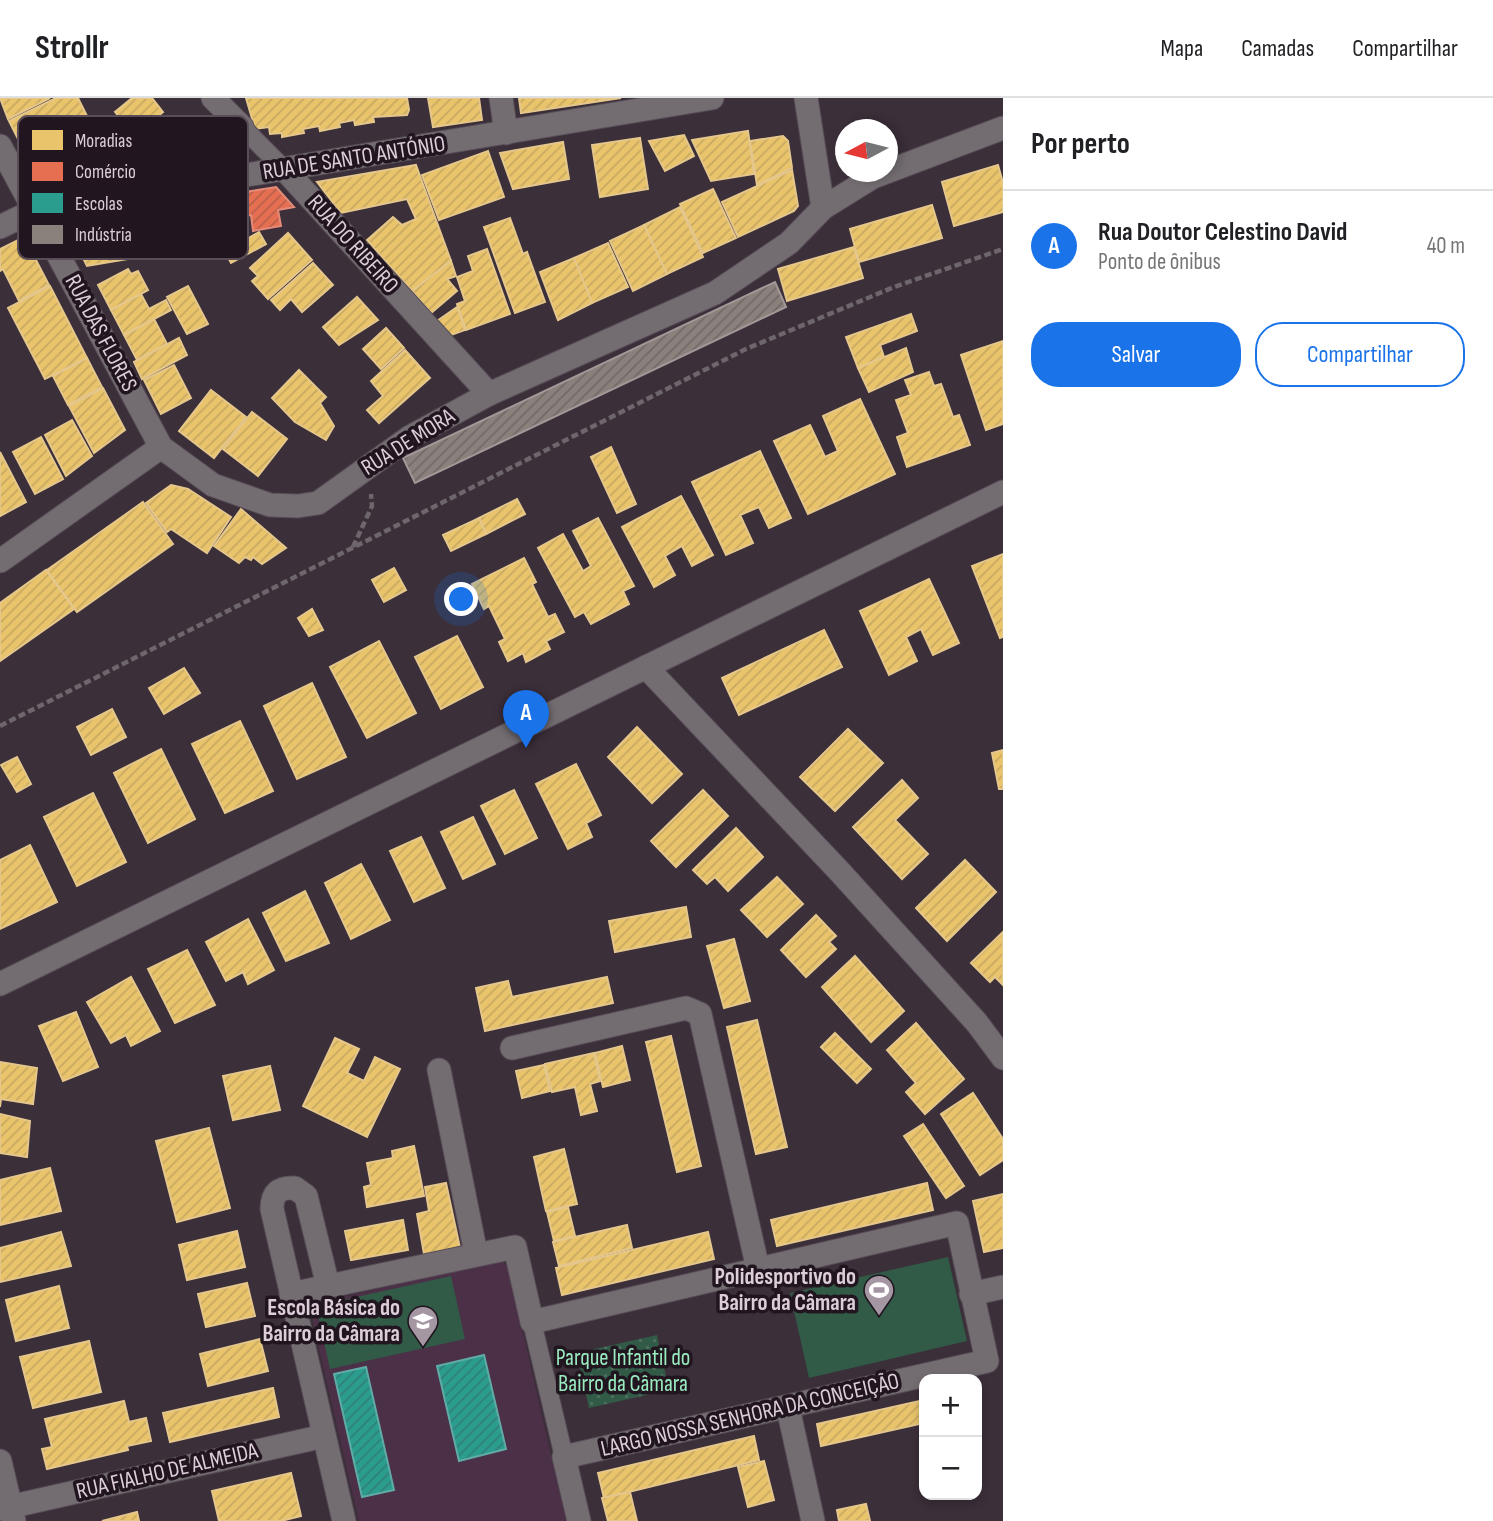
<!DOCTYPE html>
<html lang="pt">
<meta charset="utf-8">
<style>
:root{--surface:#fff;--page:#f2f2f2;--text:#202124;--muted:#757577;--line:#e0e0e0;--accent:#1a73e8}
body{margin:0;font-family:"Sofia Sans Condensed",sans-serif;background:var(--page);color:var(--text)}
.controls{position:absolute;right:21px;bottom:21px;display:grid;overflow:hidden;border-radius:14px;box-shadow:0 4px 10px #0003}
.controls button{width:63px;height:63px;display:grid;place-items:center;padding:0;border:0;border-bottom:2px solid var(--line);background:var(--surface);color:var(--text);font:35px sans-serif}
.compass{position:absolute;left:835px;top:21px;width:63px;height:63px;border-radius:50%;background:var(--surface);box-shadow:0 4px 10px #0003;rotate:263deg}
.you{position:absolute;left:462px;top:502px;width:24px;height:24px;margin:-18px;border:5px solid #fff;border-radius:50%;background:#1a73e8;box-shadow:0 0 0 10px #1a73e833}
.badge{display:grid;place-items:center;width:46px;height:46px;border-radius:50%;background:var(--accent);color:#fff;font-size:23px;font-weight:700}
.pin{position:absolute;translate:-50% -58px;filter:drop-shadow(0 2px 4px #0008)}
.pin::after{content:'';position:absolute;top:37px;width:24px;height:21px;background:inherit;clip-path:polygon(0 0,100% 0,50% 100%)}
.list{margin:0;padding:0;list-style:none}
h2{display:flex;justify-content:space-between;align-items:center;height:91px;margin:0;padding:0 28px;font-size:30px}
h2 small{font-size:23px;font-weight:400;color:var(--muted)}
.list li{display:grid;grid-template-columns:46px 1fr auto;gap:21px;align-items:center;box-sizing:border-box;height:112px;padding:0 28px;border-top:2px solid var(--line)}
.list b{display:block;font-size:26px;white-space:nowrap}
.list p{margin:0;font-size:23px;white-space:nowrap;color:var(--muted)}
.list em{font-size:23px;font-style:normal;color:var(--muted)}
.actions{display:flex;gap:14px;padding:21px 28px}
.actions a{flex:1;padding:16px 0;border:2px solid var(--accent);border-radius:28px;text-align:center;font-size:24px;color:var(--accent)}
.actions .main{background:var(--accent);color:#fff}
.map{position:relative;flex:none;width:1003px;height:1423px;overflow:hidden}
header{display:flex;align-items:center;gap:42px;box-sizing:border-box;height:98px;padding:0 35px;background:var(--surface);border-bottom:2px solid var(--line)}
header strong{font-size:33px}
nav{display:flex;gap:38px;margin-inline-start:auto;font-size:24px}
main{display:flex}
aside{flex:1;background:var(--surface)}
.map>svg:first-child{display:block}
.built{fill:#4b3047}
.park{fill:url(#park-dots)}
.pitch{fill:#315a47}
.homes{fill:url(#homes-hatch);stroke:#e5c78c;stroke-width:2}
.shops{fill:url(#shops-hatch);stroke:#e48b7a;stroke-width:2}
.schools{fill:url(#schools-hatch);stroke:#60aba6;stroke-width:2}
.industry{fill:url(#industry-hatch);stroke:#a39898;stroke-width:2}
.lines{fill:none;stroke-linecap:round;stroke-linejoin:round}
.pedestrian-casing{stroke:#574c56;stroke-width:20}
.minor-casing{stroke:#574c56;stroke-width:25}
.path{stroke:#6e666d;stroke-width:4.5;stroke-dasharray:7 3.5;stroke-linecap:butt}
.pedestrian{stroke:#736d72;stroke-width:18}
.minor{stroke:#736d72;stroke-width:23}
.labels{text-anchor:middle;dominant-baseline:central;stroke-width:7;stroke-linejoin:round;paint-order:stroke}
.street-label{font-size:23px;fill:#ddcdda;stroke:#21161f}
.poi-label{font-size:23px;font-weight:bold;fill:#ddcdda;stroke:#21161f;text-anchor:end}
.park-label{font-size:23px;fill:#9aebc0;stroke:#21161f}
.key{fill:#21161f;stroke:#594d57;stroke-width:2}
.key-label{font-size:19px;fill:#ddcdda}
</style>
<header>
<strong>Strollr</strong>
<nav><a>Mapa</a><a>Camadas</a><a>Compartilhar</a></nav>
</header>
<main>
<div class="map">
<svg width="1003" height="1423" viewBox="0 0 1003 1423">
<defs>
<pattern id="park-dots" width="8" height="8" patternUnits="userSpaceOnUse" patternTransform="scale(1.75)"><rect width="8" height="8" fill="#315a47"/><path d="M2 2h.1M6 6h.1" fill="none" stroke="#4e7061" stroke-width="1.8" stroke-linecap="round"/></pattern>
<pattern id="homes-hatch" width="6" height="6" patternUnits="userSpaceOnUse" patternTransform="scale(1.75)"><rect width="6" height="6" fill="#e9c46a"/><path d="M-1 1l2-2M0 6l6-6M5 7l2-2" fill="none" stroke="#c8a962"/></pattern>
<pattern id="shops-hatch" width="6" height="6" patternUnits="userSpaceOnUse" patternTransform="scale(1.75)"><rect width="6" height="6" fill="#e76f51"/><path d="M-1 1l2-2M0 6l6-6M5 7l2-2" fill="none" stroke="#b6604c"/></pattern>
<pattern id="schools-hatch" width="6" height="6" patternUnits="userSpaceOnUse" patternTransform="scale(1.75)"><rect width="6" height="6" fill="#2a9d8f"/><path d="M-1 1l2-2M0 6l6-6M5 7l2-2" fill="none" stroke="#318078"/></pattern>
<pattern id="industry-hatch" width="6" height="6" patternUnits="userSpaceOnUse" patternTransform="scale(1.75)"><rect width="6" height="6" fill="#8a817c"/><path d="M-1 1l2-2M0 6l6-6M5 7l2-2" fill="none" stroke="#716a67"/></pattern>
</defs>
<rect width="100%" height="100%" fill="#3b2f3a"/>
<path class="built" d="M496,1163H502L508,1169L566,1423H359L309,1207Z"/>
<path class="park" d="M657,1237L669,1292L589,1310L577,1255Z"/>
<g class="pitch">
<path d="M948,1159L967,1243L809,1280L790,1195Z"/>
<path d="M451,1178L465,1241L330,1271L316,1208Z"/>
</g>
<g class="homes">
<path d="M0,0H50L8,21Z"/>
<path d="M56,0H78L92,28L28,61L9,23Z"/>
<path d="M132,0H152L163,14L152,23L184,61L167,76L115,14Z"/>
<path d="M246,0H407L409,12L407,17L373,19L374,24L355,27L354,22L339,25L340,29L320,33L319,28L303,31L304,35L282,39V35L270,36L269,29L255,31Z"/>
<path d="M428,0H479L482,22L433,29Z"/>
<path d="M519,0H621L521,15Z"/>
<path d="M748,33L754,76L711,83L692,42Z"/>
<path d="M684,37L694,58L665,73L649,43Z"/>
<path d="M783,38L788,43L792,70L757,87L750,43Z"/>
<path d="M640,40L648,91L600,99L592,47Z"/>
<path d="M563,44L569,81L513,91L500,55Z"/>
<path d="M488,53L504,99L439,122L422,77Z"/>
<path d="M416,67L451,163L412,193L367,142L393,119L402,127L416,121L407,101L341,115L317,84Z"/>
<path d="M998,67L1003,85V114L954,128L942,84Z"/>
<path d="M792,72L798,108L794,113L738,139L722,104Z"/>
<path d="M713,91L736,140L703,155L680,106Z"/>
<path d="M932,107L942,140L859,164L850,131Z"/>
<path d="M680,109L703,159L667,176L644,127Z"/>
<path d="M510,120L523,156L527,154L545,204L515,215L484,129Z"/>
<path d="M129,122L134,160L87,168L71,136L74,129Z"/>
<path d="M644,127L667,176L633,193L610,143Z"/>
<path d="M259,134L266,146L231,165L225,154Z"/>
<path d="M288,135L312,162L268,201L252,183L258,178L250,170Z"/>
<path d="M24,139L49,187L19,203L3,171L0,173V151Z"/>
<path d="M608,145L628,189L592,205L574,160Z"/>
<path d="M854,149L863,180L787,203L778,171Z"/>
<path d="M487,151L510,216L466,232L457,206L465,203L457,179L473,173L468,158Z"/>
<path d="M574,160L592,205L558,222L540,174Z"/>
<path d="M451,163L456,178L447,181L457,193L431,215L412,193Z"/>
<path d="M313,165L333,187L302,214L291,201L280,212L271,202Z"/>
<path d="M128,171L131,176L138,173L148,192L111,212L98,187Z"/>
<path d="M50,188L87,260L45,281L8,210Z"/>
<path d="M188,188L208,226L187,236L167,199Z"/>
<path d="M141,196L149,211L166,202L171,212L124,237L111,212Z"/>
<path d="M357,199L378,222L339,247L323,229Z"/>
<path d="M457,209L465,232L448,238L437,223Z"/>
<path d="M911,216L917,233L880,247L884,259L858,270L846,239Z"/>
<path d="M154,221L167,246L137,262L124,237Z"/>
<path d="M386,230L404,250L381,271L363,251Z"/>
<path d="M179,240L187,257L142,281L134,264Z"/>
<path d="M1003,243V326L986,332L961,257Z"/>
<path d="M906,250L913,274L869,294L858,270Z"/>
<path d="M405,252L430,280L379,325L367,312L383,298L371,283Z"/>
<path d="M87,260L102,289L68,307L53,278Z"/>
<path d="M174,267L191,300L161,316L144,282Z"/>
<path d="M299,272L326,299L320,305L334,328L326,342L295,324L272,300Z"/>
<path d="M929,274L934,288L941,286L953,319L959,317L970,347L907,369L897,339L908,335L896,302L911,297L905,282Z"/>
<path d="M103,290L125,332L94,355L69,308Z"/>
<path d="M211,292L246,319L214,360L179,333Z"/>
<path d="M860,301L895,376L808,416L774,343L810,327L825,359L838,353L823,318Z"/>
<path d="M252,314L287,341L258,378L223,351Z"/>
<path d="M72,322L92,358L66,378L45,337Z"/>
<path d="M41,339L63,381L35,396L13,354Z"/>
<path d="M611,349L636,406L617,415L591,359Z"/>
<path d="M760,353L791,420L769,430L759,409L740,417L753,445L726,457L692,384Z"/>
<path d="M0,354L26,404L0,418Z"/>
<path d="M171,387L188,391L231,419L207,455L171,431L167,434L146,405Z"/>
<path d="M681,398L713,457L692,468L682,448L665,458L675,477L654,489L622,429Z"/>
<path d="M517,401L525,416L486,436L479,420Z"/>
<path d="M143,404L173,446L77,514L47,472Z"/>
<path d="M241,411L286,450L262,466L253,459L251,462L245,459L239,465L214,448Z"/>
<path d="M479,420L486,436L451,453L443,437Z"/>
<path d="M598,420L634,488L623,493L629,506L591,526L584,514L575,519L538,450L563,436L583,473L591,468L573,433Z"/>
<path d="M1003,456V539L1000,540L972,468Z"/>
<path d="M524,460L536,484L532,486L548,519L555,516L564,534L546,543L550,551L526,564L523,555L508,563L499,544L505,541L489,508L484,511L472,486Z"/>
<path d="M394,470L406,492L384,504L372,482Z"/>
<path d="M46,472L74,511L0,563V505Z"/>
<path d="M929,481L959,545L933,557L921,531L906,539L917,563L889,577L860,513Z"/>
<path d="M312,511L323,532L309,538L298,520Z"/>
<path d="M824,532L842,569L739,617L722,580Z"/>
<path d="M457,538L483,589L441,611L415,559Z"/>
<path d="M379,543L416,615L367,640L330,569Z"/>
<path d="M184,570L200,595L164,616L149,590Z"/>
<path d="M312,585L346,659L297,681L264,608Z"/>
<path d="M112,611L126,639L91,657L77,629Z"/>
<path d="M240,623L273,693L225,715L192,646Z"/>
<path d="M637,629L682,676L652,705L608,659Z"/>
<path d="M848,631L883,665L835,713L800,679Z"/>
<path d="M161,651L195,721L148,745L114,675Z"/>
<path d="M1003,652V691H999L992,655Z"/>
<path d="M17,659L31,686L17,694L1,667Z"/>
<path d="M576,666L601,717L586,725L592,739L568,751L536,686Z"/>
<path d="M902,682L918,700L895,722L928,756L902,781L853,729Z"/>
<path d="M514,692L537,740L505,756L481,708Z"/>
<path d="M703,692L728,718L676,769L651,743Z"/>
<path d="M93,695L126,764L77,788L44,719Z"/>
<path d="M473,719L495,766L463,781L441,734Z"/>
<path d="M736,730L763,759L728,793L715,779L707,786L693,772Z"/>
<path d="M421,739L445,790L414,804L390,753Z"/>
<path d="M30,747L57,804L0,831V762Z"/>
<path d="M965,762L996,794L947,843L916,810Z"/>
<path d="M361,766L390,822L351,841L325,785Z"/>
<path d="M777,779L803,806L767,839L741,812Z"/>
<path d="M305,793L329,845L286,863L263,815Z"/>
<path d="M686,809L691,839L615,854L609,823Z"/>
<path d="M816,817L836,838L829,844L836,851L806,879L781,852Z"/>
<path d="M248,821L274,872L248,886L243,874L226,883L206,844Z"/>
<path d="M1003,834V887L995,879L990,884L971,865Z"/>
<path d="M734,841L750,903L724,910L707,848Z"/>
<path d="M187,852L215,907L175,925L148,871Z"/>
<path d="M855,858L904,913L871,944L822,889Z"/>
<path d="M131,879L160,933L131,948L126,937L111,945L87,904Z"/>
<path d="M607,879L613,905L485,933L476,890L508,883L512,899Z"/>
<path d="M76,914L98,969L63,983L39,928Z"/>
<path d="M757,922L787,1049L756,1056L727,929Z"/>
<path d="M916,925L964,981L925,1016L906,994L916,985L887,952Z"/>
<path d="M835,935L871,971L857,985L821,949Z"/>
<path d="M671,938L701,1068L677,1074L646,944Z"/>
<path d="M335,940L359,951L347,975L364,983L375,959L400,971L367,1039L303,1008Z"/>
<path d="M622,948L630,982L603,989L595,955Z"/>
<path d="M594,955L600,983L590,986L597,1013L581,1017L575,989L552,994L545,966Z"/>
<path d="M0,964L37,970L33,1006L1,1001L0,1009Z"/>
<path d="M544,967L550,993L522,1000L516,973Z"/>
<path d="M270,968L280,1012L233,1022L223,978Z"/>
<path d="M973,995L1003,1041V1062L980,1077L941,1016Z"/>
<path d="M0,1016L30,1023L27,1059L0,1055Z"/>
<path d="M923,1026L964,1088L946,1100L904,1038Z"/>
<path d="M209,1030L230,1110L177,1124L156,1043Z"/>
<path d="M414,1048L424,1098L367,1109L364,1089L371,1087L367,1065L393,1060L392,1053Z"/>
<path d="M564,1051L577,1106L546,1113L534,1059Z"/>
<path d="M50,1070L61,1113L0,1127V1082Z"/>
<path d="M446,1085L460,1150L424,1156L417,1116L429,1113L425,1089Z"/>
<path d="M927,1085L933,1112L777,1148L771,1122Z"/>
<path d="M1003,1096V1150L984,1154L973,1103Z"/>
<path d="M568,1109L575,1138L554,1143L547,1114Z"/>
<path d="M403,1122L408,1152L351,1162L345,1133Z"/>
<path d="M627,1127L632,1150L559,1168L553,1144Z"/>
<path d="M237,1133L245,1169L187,1182L179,1147Z"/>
<path d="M61,1134L71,1168L0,1184V1150Z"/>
<path d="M708,1134L714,1161L562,1197L556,1170Z"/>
<path d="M247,1185L255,1218L206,1229L198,1196Z"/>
<path d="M59,1188L69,1230L16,1243L6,1202Z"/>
<path d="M260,1241L268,1273L208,1288L200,1256Z"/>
<path d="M89,1243L101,1294L33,1310L20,1259Z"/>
<path d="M273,1290L279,1319L170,1344L163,1315Z"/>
<path d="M924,1302V1325L821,1348L817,1326Z"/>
<path d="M124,1303L129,1324L146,1320L151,1343L127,1348L128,1352L47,1371L42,1351L52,1349L45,1321Z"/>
<path d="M754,1338L759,1362L604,1400L598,1375Z"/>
<path d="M764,1363L774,1402L748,1409L738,1369Z"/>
<path d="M291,1375L301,1418L281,1423H219L212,1393Z"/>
<path d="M630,1394L637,1423H608L602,1400Z"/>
<path d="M866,1406L870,1423H839L837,1412Z"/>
<path d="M137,1414L139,1423H102Z"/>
</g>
<path class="shops" d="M276,89L294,109L278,112L281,128L253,133L251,117L243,118L232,96Z"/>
<g class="schools">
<path d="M484,1257L506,1351L459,1363L437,1268Z"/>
<path d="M366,1269L394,1392L362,1399L334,1276Z"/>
</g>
<path class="industry" d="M775,184L786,209L415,385L403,360Z"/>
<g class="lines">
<g class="pedestrian-casing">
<g id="pedestrian">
<path d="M242,29L285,72"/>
<path d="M532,1224L564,1359"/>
</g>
</g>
<g class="minor-casing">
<g id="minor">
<path d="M213,0L242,29"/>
<path d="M501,0L506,35"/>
<path d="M806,0L823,110"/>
<path d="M0,48L161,349L213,387L270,407L298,408L318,405L410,339L489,296L715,195L789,145L823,110L873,79L1003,30"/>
<path d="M285,72L489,296"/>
<path d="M0,129L35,112L712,0"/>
<path d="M0,463L161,349"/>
<path d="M646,569L840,774L977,925L1003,960"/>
<path d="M0,886L1003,394"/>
<path d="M512,950L686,910L700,916L758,1171"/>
<path d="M439,972L476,1156"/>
<path d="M328,1188L306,1098L295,1090C279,1089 272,1095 272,1111L344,1423"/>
<path d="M291,1196L515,1149L532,1224L957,1125L987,1263L564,1359L579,1423"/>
<path d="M971,1196L1003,1189"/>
<path d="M788,1310L813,1423"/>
<path d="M0,1363L14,1423"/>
<path d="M0,1411L324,1338"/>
</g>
</g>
<g class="path">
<path d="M353,449L372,408L371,396"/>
<path d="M0,628L746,251L894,189L1003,151"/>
</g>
<use href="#pedestrian" class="pedestrian"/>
<use href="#minor" class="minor"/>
</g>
<defs>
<g id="stadium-pin" transform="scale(1.575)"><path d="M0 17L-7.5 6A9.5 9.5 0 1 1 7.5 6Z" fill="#a496a2" stroke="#21161f"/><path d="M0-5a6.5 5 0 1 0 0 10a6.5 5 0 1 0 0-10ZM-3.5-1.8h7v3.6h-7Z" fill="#fff"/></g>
<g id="school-pin" transform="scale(1.575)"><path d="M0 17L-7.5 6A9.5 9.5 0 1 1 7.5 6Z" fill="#a496a2" stroke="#21161f"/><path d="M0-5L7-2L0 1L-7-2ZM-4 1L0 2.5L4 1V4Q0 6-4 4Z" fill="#fff"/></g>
</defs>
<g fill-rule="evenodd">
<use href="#stadium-pin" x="879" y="1192"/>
<use href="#school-pin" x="423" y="1223"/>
</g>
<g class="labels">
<g class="street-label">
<text transform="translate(354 60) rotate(-9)">RUA DE SANTO ANTÓNIO</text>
<text transform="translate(353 146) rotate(48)">RUA DO RIBEIRO</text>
<text transform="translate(101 235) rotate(62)">RUA DAS FLORES</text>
<text transform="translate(408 344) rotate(-32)">RUA DE MORA</text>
<text transform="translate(750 1317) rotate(-13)">LARGO NOSSA SENHORA DA CONCEIÇÃO</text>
<text transform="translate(167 1373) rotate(-13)">RUA FIALHO DE ALMEIDA</text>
</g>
<g class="poi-label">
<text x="856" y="1179">Polidesportivo do<tspan x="856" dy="26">Bairro da Câmara</tspan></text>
<text x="400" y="1210">Escola Básica do<tspan x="400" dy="26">Bairro da Câmara</tspan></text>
</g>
<g class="park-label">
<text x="623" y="1260">Parque Infantil do<tspan x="623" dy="26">Bairro da Câmara</tspan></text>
</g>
</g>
<rect x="18" y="18" width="230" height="143" rx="10" class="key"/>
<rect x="32" y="32" width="31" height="20" fill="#e9c46a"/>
<rect x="32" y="64" width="31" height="19" fill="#e76f51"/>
<rect x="32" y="95" width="31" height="20" fill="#2a9d8f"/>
<rect x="32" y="127" width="31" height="19" fill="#8a817c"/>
<g class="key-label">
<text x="75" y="49">Moradias</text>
<text x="75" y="80">Comércio</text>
<text x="75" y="112">Escolas</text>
<text x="75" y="143">Indústria</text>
</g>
</svg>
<div class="controls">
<button>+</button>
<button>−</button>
</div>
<svg class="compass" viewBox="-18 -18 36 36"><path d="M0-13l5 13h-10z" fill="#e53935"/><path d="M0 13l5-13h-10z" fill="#757577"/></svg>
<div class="you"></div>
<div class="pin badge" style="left:526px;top:650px">A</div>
</div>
<aside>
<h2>Por perto<small></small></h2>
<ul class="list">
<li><span class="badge">A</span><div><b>Rua Doutor Celestino David</b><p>Ponto de ônibus</p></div><em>40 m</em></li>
</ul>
<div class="actions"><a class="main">Salvar</a><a>Compartilhar</a></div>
</aside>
</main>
